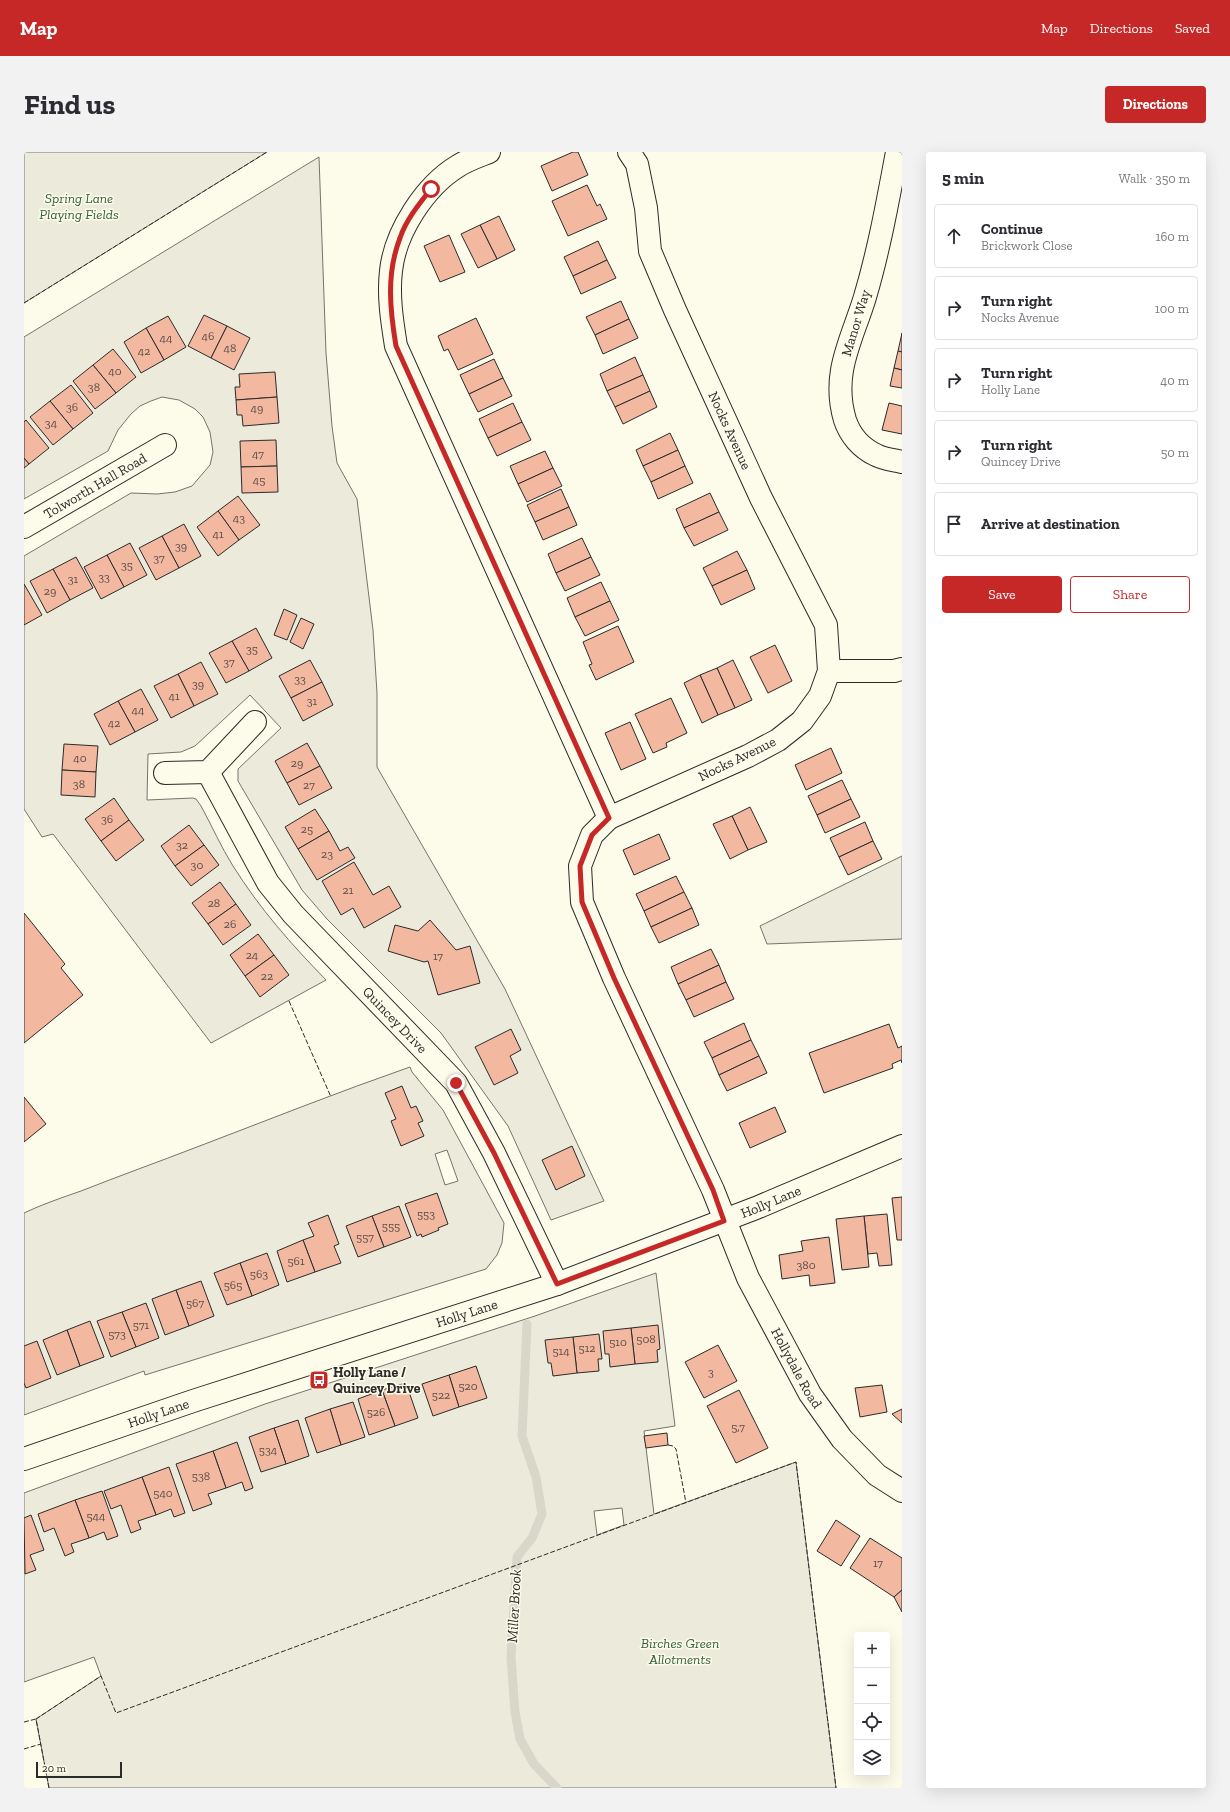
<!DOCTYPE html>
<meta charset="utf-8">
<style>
:root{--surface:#fff;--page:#f2f2f3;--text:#2b2b33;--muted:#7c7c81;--line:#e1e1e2;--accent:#c62828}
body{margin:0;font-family:"Zilla Slab",serif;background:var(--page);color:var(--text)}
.controls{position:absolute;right:12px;bottom:12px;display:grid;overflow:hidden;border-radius:4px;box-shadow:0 4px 16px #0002}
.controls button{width:36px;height:36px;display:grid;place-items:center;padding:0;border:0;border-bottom:1px solid var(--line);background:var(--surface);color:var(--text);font:20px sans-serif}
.scale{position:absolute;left:12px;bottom:10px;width:86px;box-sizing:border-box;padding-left:4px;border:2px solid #2b2b2b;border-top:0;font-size:11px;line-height:14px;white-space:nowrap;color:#2b2b2b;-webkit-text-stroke:3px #fdfbea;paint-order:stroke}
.stop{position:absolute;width:12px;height:12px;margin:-9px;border:3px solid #c62828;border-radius:50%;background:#fff}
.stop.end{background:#c62828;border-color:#fff;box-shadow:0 1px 4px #0008}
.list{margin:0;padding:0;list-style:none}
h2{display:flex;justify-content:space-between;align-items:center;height:52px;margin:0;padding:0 16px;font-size:17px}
h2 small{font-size:13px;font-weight:400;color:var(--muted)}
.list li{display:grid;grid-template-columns:26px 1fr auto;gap:12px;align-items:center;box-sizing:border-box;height:64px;margin:0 8px 8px;padding:0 8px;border:1px solid var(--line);border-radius:4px}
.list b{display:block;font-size:15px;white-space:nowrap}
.list p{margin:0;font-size:13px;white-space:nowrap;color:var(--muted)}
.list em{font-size:13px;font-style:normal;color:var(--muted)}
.actions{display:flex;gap:8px;padding:12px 16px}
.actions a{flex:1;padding:9px 0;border:1px solid var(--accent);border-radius:4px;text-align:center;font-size:14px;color:var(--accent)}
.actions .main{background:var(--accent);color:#fff}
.icon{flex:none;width:22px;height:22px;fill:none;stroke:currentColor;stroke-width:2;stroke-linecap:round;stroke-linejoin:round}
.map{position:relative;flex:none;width:878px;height:1636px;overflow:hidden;border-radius:4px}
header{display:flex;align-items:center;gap:24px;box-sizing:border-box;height:56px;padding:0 20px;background:var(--accent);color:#fff}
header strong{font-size:19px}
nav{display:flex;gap:22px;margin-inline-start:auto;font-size:14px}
.intro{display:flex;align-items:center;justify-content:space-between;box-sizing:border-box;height:96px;padding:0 24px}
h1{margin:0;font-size:28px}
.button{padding:10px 18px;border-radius:4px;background:var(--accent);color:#fff;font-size:14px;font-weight:700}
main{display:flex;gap:24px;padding:0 24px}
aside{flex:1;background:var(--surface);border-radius:4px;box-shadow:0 4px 16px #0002}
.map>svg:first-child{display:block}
.green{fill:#ecebdb;stroke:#74746e;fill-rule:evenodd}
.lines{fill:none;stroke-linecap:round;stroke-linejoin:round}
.stream{stroke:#d8d7c9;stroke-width:9}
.building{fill:#f2b8a0;stroke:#2b2b2b}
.street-casing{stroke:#2b2b2b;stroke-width:24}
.street{stroke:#fdfbea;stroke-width:22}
.fence{stroke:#2b2b2b;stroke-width:1;stroke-dasharray:5 2;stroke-linecap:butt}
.route{stroke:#c62828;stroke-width:5}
.labels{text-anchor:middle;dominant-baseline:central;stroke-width:3;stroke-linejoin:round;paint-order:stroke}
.number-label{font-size:12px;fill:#5d4e48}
.park-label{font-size:14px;font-style:italic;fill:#34623c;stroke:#fdfbea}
.street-label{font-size:14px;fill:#2b2b2b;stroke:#fdfbea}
.poi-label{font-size:14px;font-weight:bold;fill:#2b2b2b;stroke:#fdfbea;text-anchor:start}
.water-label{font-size:15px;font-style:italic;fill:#2b2b2b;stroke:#fdfbea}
</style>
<header>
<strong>Map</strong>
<nav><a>Map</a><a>Directions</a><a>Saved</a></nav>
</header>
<div class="intro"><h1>Find us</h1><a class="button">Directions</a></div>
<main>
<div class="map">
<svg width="878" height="1636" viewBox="0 0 878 1636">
<rect width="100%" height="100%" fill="#fdfbea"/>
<g class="green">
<path d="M0,0H243L0,151Z"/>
<path d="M295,5L302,201L308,274L313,311L333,347L349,478L353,541V615L481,837L580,1049L527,1068L484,974L417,881L303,767L278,738L214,629V617L257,576L226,543L171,594L157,600L124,602L123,648L169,646L172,647L177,654C188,674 197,695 209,714C236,757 267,792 302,828L187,891L29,682L18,685L0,657V404L107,341L133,342L151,340L168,334L186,313L189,300L186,280L179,265L171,257L155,248L138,245L127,249L116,254L107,262L94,278L84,299L0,347V185Z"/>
<path d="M878,704V787L743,792L736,774Z"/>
<path d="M386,915L388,920L419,958L480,1071L478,1091L473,1103L462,1117L121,1223L120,1219L0,1263V1061C19,1052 37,1046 57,1039C95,1024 134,1010 173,995C244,968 314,940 386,915ZM423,998L434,1029L421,1033L411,1002Z"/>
<path d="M632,1121L651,1274L620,1279L630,1362L772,1310L812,1636H25L12,1567L77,1524L70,1505L0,1530V1341L241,1252L511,1164ZM598,1356L600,1373L573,1383L570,1359Z"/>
</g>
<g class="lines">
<path class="stream" d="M503,1172L498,1284L512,1325L518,1362L508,1386L493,1405L487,1505L491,1560L496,1587L510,1612L533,1636"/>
</g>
<g class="building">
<path d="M549,0H554L564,23L528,39L517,14Z"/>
<path d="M563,33L573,54L576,52L583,67L544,84L528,49Z"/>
<path d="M475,64L491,98L473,107L456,73Z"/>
<path d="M456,73L473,107L454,116L437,82Z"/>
<path d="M425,83L441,120L416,130L400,94Z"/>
<path d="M574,89L583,108L549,124L540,105Z"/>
<path d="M583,108L592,126L557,142L549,124Z"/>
<path d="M597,149L605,167L571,183L562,165Z"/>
<path d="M180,163L203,174L187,206L164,194Z"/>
<path d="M144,164L162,195L140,208L122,176Z"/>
<path d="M452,166L469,202L434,218L424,197L420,199L414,184Z"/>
<path d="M605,167L614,186L579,202L571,183Z"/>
<path d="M203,174L226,186L210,218L187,206Z"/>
<path d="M122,176L140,208L117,221L100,190Z"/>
<path d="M878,181V200L874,199Z"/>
<path d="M89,197L112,225L92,241L69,213Z"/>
<path d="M874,199L878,200V218L870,216Z"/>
<path d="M611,205L619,223L583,239L576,222Z"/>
<path d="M470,207L479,226L445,242L436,223Z"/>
<path d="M69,213L92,241L71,257L49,229Z"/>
<path d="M870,216L878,218V236L866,234Z"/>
<path d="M251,220L253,245L212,248L211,235H216L215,222Z"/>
<path d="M619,223L626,239L591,255L583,239Z"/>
<path d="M479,226L488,244L454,260L445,242Z"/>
<path d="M47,233L69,261L49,277L26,249Z"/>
<path d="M626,239L633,255L599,272L591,255Z"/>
<path d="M253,245L255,271L219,274L218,263H213L212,248Z"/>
<path d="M26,249L49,277L29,293L6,265Z"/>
<path d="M489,251L498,270L464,286L455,267Z"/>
<path d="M865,251L878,254V282L858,278Z"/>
<path d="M2,268L25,296L5,312L0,306V270Z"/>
<path d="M498,270L507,288L473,304L464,286Z"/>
<path d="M646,281L654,298L619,314L612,298Z"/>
<path d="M252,288L253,314L217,315L216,289Z"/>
<path d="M654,298L661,314L627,330L619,314Z"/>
<path d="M521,299L529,316L494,332L486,314Z"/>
<path d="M0,306L5,312L0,316Z"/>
<path d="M253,314L254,340L218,341L217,315Z"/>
<path d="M661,314L669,331L634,347L627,330Z"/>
<path d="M529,316L538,334L503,350L494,332Z"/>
<path d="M537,337L545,355L511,370L503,353Z"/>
<path d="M686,341L695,360L660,376L652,357Z"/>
<path d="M214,344L236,373L215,388L194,359Z"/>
<path d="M545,355L553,373L519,388L511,370Z"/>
<path d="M194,359L215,388L194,404L173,375Z"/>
<path d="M695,360L704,378L670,394L660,376Z"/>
<path d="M160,372L177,404L155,416L138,384Z"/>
<path d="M138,384L155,416L132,428L115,396Z"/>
<path d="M558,386L567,405L532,421L524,402Z"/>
<path d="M106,391L123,423L100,435L83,403Z"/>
<path d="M713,399L723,418L688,434L679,416Z"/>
<path d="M83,403L100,435L77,447L60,415Z"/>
<path d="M52,405L69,436L46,448L29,417Z"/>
<path d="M567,405L576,423L541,439L532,421Z"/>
<path d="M29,417L46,448L23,461L6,429Z"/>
<path d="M723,418L731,437L697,453L688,434Z"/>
<path d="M577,430L586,449L551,465L543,446Z"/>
<path d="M0,432L18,463L0,473Z"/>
<path d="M586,449L595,468L561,484L551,465Z"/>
<path d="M260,457L273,463L263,488L250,483Z"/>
<path d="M277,466L290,472L279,497L266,490Z"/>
<path d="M594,474L610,510L572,528L565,513L568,512L559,490Z"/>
<path d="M232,476L248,506L225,519L208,489Z"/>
<path d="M208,489L225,519L202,531L185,501Z"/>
<path d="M751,493L768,529L744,541L726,505Z"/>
<path d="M286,508L298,530L267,546L255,524Z"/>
<path d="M709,508L728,548L711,556L693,516Z"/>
<path d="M177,510L194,542L170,554L154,522Z"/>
<path d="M693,516L711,556L694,563L676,523Z"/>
<path d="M154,522L170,554L147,566L130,534Z"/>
<path d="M676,523L694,563L678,571L660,531Z"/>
<path d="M298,530L309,553L279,569L267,546Z"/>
<path d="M117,537L134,568L111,580L94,549Z"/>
<path d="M647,546L663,581L642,591L643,595L629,601L611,562Z"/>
<path d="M94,549L111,580L86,593L70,562Z"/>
<path d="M606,570L622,607L597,618L581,581Z"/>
<path d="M283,591L296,614L263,631L251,609Z"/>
<path d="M40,592L74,594L72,620L38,618Z"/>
<path d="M807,596L818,621L782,638L771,613Z"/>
<path d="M296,614L308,636L275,653L263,631Z"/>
<path d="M38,618L72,620L71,645L37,643Z"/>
<path d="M818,628L827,647L793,663L784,644Z"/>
<path d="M90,646L105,668L77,689L61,667Z"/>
<path d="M827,647L836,665L801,681L793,663Z"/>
<path d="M726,655L743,690L724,698L708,664Z"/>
<path d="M291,657L305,679L274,697L261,675Z"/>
<path d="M708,664L724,698L706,707L689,672Z"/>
<path d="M105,668L120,688L92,709L77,689Z"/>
<path d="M841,670L849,689L815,705L806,686Z"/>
<path d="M165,673L180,693L151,714L137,694Z"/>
<path d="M305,679L316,699L324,695L331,706L293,728L274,697Z"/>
<path d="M635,682L646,707L610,723L599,698Z"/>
<path d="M849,689L858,707L824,723L815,705Z"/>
<path d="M180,693L195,713L167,734L151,714Z"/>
<path d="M330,710L349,743L365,734L377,755L340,776L329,756L317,763L298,729Z"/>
<path d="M652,724L660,740L620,759L612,742Z"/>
<path d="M196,730L212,752L184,772L168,751Z"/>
<path d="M660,740L668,756L627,775L620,759Z"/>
<path d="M212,752L227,773L199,793L184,772Z"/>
<path d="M668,756L675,773L635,791L627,775Z"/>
<path d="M0,761L41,812L37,816L59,843L0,891Z"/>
<path d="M406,768L432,798L446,794L456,831L414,843L404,809L400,810L364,799L371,773L394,779Z"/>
<path d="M234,782L250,803L221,824L206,803Z"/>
<path d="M687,797L695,813L654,832L647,815Z"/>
<path d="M250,803L265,823L236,845L221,824Z"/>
<path d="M695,813L702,830L662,848L654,832Z"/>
<path d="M702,830L710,847L670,865L662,848Z"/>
<path d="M720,871L727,888L688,906L680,890Z"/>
<path d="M865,872L874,896L878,894V911L877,908L868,912L869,916L800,941L785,901Z"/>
<path d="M487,877L497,898L486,904L494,921L470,933L451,895Z"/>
<path d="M727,888L735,904L695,923L688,906Z"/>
<path d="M735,904L743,921L703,939L695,923Z"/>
<path d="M378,934L387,956L392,954L399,969L394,971L400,984L377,994L367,969L372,967L361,941Z"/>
<path d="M0,945L22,972L0,990Z"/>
<path d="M751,955L762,980L726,996L715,971Z"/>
<path d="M548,994L561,1024L532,1038L518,1008Z"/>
<path d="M413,1041L424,1072L414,1076L415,1078L398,1085L397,1082L393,1084L381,1052Z"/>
<path d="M878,1045V1088H873L868,1046Z"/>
<path d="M375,1054L387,1085L360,1095L348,1064Z"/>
<path d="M863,1062L868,1113L855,1114L853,1101L844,1102L840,1064Z"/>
<path d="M304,1063L315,1092L310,1094L317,1111L291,1120L279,1088L290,1084L284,1071Z"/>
<path d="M348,1064L360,1095L334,1105L322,1074Z"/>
<path d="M840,1064L845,1115L818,1118L812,1067Z"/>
<path d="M805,1085L811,1131L786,1134L785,1123L758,1127L755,1103L779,1099L777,1089Z"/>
<path d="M279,1088L291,1120L263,1130L253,1099Z"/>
<path d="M243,1101L255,1133L228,1144L216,1111Z"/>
<path d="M216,1111L228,1144L203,1153L190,1121Z"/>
<path d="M177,1129L190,1164L165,1174L152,1138Z"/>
<path d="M152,1138L165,1174L141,1183L128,1147Z"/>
<path d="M122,1151L135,1186L112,1195L98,1160Z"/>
<path d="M98,1160L112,1195L87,1205L73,1169Z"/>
<path d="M66,1169L80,1205L56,1214L43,1178Z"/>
<path d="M634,1173L636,1197L633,1198L634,1210L611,1212L607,1176Z"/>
<path d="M607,1176L611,1212L586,1215L585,1202H581L579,1179Z"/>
<path d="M43,1178L56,1214L33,1223L19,1188Z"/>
<path d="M575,1182L578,1207H574L575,1219L553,1221L549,1185Z"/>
<path d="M549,1185L553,1221L529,1224L527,1211H524L521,1188Z"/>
<path d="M13,1189L27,1226L2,1236L0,1231V1194Z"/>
<path d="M694,1193L713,1229L680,1246L661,1210Z"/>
<path d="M452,1214L463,1246L435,1255L425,1223Z"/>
<path d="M425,1223L435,1255L409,1264L398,1232Z"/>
<path d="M382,1231L394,1266L371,1274L358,1238Z"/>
<path d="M858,1233L863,1260L836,1265L831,1236Z"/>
<path d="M358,1238L371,1274L345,1283L334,1247Z"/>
<path d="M715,1238L744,1296L712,1311L683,1254Z"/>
<path d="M329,1250L341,1285L317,1293L306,1257Z"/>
<path d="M306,1257L317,1293L293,1301L281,1266Z"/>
<path d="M878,1257V1271L868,1262Z"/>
<path d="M274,1268L285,1304L262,1312L250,1276Z"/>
<path d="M250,1276L262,1312L237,1320L225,1285Z"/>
<path d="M643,1281L644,1293L622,1296L620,1284Z"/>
<path d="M213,1290L229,1336L221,1339L218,1330L202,1336L189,1299Z"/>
<path d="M189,1299L202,1336L184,1342L188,1352L169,1359L152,1312Z"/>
<path d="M145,1315L161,1361L150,1365L147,1357L132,1363L118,1325Z"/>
<path d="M118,1325L132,1363L114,1369L117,1377L107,1381L97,1353L87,1357L80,1339Z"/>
<path d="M78,1339L94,1384L83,1388L80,1380L65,1386L51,1348Z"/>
<path d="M51,1348L65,1386L47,1392L50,1400L41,1404L30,1376L20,1380L14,1362Z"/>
<path d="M7,1363L20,1398L6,1403L12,1418L1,1422L0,1366Z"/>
<path d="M812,1368L836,1384L817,1414L793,1399Z"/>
<path d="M846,1386L878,1406V1438L870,1445L826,1416Z"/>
<path d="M878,1438V1460L870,1445Z"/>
</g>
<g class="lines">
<g class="street-casing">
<g id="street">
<path d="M465,0C455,4 443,8 434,14C401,34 371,80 367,119C364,144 368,169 372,194L585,666"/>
<path id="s1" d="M605,0L613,12L622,56L626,99L651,158L737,346L802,473L805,519L796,544L778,569L754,588L724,604L585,666L568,683L556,714L558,750L590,826L689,1038L724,1126L786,1242L818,1287L853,1323L878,1339"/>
<path d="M873,0C864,48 855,98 841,145C828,188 807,221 821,268C826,283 837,296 852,303C859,307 870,308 878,310"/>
<path id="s2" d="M0,375L141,293"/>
<path d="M805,519H870L878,517"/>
<path id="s3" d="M184,620L244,731L269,762L432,931L470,1001L533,1132"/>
<path d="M141,621L184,620L231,570"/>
<path id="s4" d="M0,1307L169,1249L533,1132L732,1056L878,994"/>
</g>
</g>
<use href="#street" class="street"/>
<g class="fence">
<path d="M0,151L243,0"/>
<path d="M265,849L307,945"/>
<path d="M644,1293L649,1294L652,1297L662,1351"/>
<path d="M0,1570L12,1567V1569"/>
<path d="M0,1597L17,1592"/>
<path d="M25,1636L12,1567L77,1524L92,1561L772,1310L812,1636"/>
</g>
</g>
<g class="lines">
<path class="route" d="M407,37C395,52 382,68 376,86C362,122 366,158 372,194L585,666L568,683L556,714L558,750L590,826L689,1038L700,1069L533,1132L470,1001L432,931"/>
</g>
<defs>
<g id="bus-square" transform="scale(1)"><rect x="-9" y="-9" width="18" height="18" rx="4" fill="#c62828" stroke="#fdfbea"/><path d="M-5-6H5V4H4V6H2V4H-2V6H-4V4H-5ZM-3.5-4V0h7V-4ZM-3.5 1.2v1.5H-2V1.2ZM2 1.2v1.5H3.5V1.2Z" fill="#fff"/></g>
</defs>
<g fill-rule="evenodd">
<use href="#bus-square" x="295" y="1228"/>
</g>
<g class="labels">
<g class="number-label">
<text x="184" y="184">46</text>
<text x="142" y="186">44</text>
<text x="206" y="196">48</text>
<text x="120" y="199">42</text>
<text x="91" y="219">40</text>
<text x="70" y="235">38</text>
<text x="48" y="255">36</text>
<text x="233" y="256">49</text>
<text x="27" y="271">34</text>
<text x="234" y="302">47</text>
<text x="235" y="328">45</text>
<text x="215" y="366">43</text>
<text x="194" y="382">41</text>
<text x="157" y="394">39</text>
<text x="135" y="406">37</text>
<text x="103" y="413">35</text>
<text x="80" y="425">33</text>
<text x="49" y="427">31</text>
<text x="26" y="439">29</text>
<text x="228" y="497">35</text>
<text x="205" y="510">37</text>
<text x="276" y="527">33</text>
<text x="174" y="532">39</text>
<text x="150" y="544">41</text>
<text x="288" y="549">31</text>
<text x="114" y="558">44</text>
<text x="90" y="571">42</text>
<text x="56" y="606">40</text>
<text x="273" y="611">29</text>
<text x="55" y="632">38</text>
<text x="285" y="633">27</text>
<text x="83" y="667">36</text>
<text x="283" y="677">25</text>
<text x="158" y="693">32</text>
<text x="303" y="702">23</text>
<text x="173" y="713">30</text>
<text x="324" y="738">21</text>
<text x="190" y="751">28</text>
<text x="206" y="772">26</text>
<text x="228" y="803">24</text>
<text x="414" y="804">17</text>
<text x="243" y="824">22</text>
<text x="402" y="1062">553</text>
<text x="367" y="1074">555</text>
<text x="341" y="1085">557</text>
<text x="272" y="1109">561</text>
<text x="782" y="1113">380</text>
<text x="235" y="1122">563</text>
<text x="209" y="1133">565</text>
<text x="171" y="1151">567</text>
<text x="117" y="1173">571</text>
<text x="93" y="1182">573</text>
<text x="622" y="1187">508</text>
<text x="594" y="1190">510</text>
<text x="563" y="1196">512</text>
<text x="537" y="1199">514</text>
<text x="687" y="1220">3</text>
<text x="444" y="1234">520</text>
<text x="417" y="1243">522</text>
<text x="352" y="1260">526</text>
<text x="714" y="1275">5,7</text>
<text x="244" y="1298">534</text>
<text x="177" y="1324">538</text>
<text x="139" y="1341">540</text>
<text x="72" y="1364">544</text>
<text x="854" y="1411">17</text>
</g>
<g class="park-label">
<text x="55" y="46">Spring Lane<tspan x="55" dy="16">Playing Fields</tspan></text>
<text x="656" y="1491">Birches Green<tspan x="656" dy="16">Allotments</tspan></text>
</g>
<g class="street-label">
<text transform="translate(832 171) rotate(-73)">Manor Way</text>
<text stroke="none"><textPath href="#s1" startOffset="299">Nocks Avenue</textPath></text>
<text stroke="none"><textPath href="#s2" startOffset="82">Tolworth Hall Road</textPath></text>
<text transform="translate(713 607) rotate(-26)">Nocks Avenue</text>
<text stroke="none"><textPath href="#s3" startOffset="313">Quincey Drive</textPath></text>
<text stroke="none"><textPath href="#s4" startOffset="790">Holly Lane</textPath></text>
<text stroke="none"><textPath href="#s4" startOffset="466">Holly Lane</textPath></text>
<text stroke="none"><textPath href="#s1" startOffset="1443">Hollydale Road</textPath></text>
<text stroke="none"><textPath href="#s4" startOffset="142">Holly Lane</textPath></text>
</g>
<g class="poi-label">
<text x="309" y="1220">Holly Lane /<tspan x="309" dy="16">Quincey Drive</tspan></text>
</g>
<g class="water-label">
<text transform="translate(490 1454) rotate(-87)">Miller Brook</text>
</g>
</g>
</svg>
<div class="controls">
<button>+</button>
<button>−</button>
<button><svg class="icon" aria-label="locate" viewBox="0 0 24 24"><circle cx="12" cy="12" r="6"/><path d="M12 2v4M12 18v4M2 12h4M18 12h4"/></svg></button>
<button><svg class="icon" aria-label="layers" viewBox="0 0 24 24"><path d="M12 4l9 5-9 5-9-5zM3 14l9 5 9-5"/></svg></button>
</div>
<div class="scale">20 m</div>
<div class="stop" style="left:407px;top:37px"></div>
<div class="stop end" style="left:432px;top:931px"></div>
</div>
<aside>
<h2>5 min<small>Walk · 350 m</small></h2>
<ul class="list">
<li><svg class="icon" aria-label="ahead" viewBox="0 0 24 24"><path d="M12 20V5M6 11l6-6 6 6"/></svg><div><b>Continue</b><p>Brickwork Close</p></div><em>160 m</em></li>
<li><svg class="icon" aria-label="right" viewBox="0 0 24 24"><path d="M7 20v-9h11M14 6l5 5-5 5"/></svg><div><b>Turn right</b><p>Nocks Avenue</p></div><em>100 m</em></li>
<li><svg class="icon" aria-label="right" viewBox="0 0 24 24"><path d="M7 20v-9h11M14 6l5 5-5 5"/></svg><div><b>Turn right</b><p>Holly Lane</p></div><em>40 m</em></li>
<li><svg class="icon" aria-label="right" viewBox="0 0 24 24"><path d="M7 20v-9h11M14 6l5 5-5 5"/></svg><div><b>Turn right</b><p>Quincey Drive</p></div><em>50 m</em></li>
<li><svg class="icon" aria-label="arrive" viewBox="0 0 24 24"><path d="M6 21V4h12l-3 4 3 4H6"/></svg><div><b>Arrive at destination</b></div></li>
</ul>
<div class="actions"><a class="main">Save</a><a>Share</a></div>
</aside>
</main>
